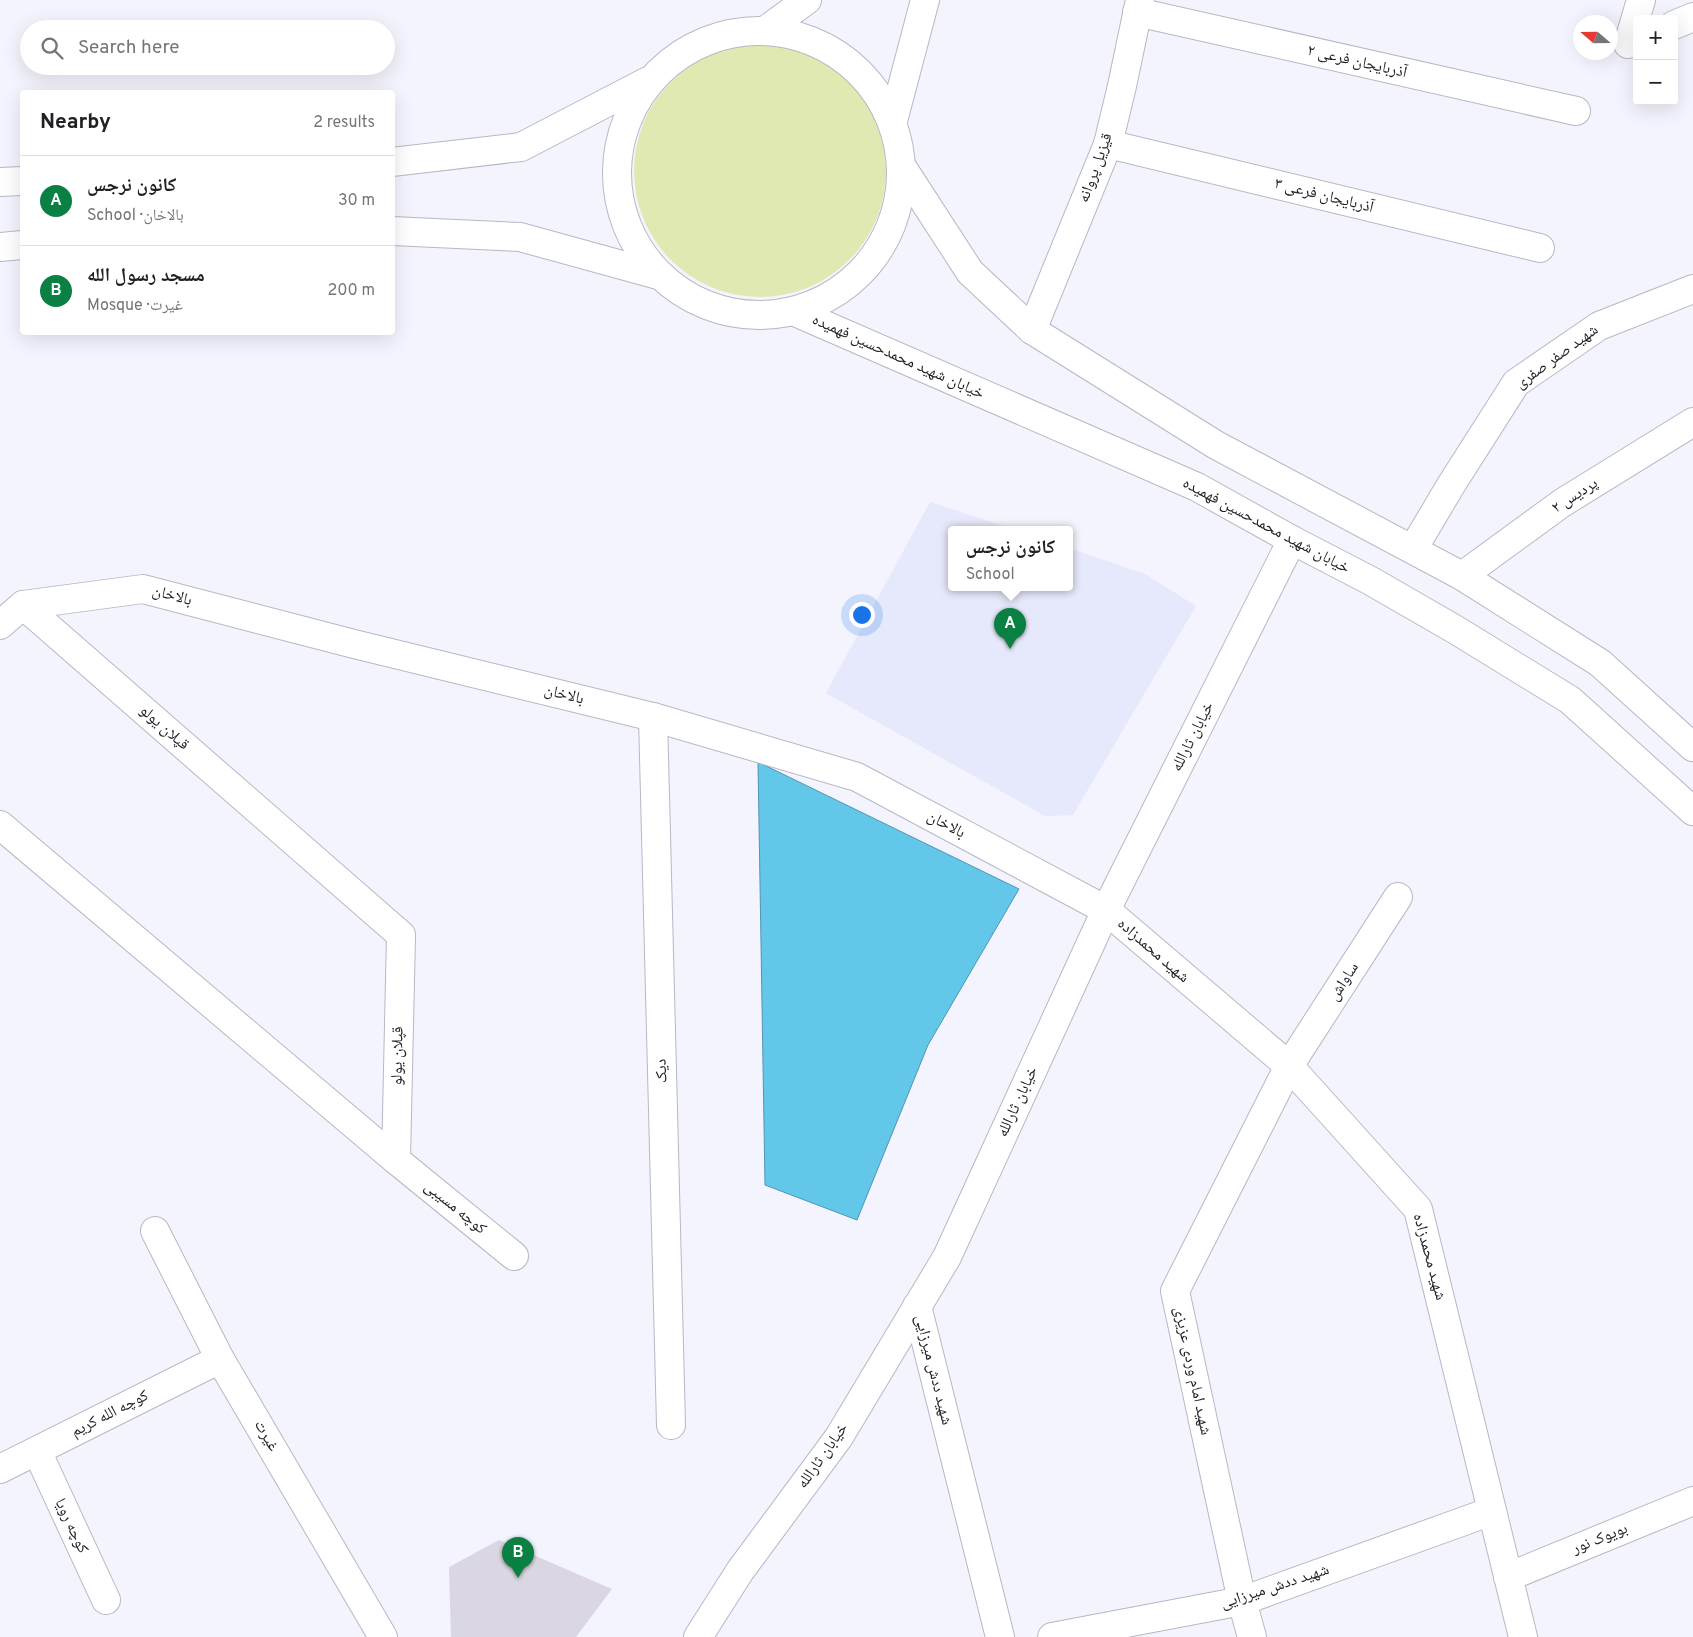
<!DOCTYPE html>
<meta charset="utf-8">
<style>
:root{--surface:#fff;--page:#f2f2f2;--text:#202124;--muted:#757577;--line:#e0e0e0;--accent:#0b8043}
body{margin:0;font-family:Overpass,"Noto Naskh Arabic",sans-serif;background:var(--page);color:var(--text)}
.controls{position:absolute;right:15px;top:15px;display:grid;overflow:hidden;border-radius:5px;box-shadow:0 5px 20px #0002}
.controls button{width:45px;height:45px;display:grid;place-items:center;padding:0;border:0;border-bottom:1px solid var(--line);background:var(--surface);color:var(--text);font:25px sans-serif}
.compass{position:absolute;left:1573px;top:15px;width:45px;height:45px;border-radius:50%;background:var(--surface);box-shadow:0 5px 20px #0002;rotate:290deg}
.you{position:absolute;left:861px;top:614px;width:18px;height:18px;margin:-12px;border:4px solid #fff;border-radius:50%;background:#1a73e8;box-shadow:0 0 0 8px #1a73e833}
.badge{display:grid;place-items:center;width:32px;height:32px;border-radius:50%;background:var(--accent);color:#fff;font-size:16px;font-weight:700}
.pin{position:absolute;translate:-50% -41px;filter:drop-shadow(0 1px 2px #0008)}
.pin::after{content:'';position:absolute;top:26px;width:18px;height:15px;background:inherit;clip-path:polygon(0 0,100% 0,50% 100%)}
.popup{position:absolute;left:948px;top:526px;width:125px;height:65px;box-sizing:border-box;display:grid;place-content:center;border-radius:5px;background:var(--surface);filter:drop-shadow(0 1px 4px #0005);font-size:16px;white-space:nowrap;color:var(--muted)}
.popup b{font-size:19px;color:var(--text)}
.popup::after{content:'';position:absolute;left:50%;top:100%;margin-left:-10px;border:10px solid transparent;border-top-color:var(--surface)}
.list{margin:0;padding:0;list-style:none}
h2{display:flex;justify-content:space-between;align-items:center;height:65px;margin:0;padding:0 20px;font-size:21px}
h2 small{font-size:16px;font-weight:400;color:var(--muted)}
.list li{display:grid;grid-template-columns:32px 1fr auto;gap:15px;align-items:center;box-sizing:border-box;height:90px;padding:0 20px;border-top:1px solid var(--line)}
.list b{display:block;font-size:19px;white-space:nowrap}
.list p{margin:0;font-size:16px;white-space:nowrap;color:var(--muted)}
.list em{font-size:16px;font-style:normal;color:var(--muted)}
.icon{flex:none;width:28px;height:28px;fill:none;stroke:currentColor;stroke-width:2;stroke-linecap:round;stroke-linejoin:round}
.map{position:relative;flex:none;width:1693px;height:1637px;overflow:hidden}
.search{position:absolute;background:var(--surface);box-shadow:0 5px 20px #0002;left:20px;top:20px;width:375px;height:55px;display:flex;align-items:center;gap:12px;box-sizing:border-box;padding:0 18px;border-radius:28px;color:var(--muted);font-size:19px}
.panel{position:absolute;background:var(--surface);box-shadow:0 5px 20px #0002;left:20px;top:90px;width:375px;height:245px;border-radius:5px}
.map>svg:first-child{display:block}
.built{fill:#e6e8fb}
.green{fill:#e0e9b2}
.water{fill:#63c7ea;stroke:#5096b0}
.building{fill:#dbd7e2}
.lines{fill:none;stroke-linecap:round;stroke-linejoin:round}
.street-casing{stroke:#b7b8c4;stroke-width:30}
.secondary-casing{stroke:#b7b8c4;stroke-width:30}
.street{stroke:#fff;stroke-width:28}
.secondary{stroke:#fff;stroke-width:28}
.labels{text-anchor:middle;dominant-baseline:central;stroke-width:4;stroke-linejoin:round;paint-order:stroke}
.street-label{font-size:16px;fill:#222227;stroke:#fff}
</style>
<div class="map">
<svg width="1693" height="1637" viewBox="0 0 1693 1637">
<rect width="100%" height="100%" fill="#f3f4fe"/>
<path class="built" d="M930,502L1016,530H951V588H1069V548L1145,574L1196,606L1073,815L1045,816L826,693Z"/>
<circle class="green" cx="760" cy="171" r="126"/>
<path class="water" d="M758,762L1019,889L928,1045L857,1220L765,1185Z"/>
<path class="building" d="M499,1540L612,1589L576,1637H451L449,1567Z"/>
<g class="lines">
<g class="street-casing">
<g id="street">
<path d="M1137,12L1576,111"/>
<path d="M1674,25L1693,17"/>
<path d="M1637,41L1628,44L1641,0"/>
<path d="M1108,144L1540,248"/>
<path d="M1032,330L1108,144L1122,86L1140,0"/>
<path d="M1413,549L1451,485L1516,383L1599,326L1693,289"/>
<path d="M1462,576L1562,503L1693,422"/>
<path d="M0,625L23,605L143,589L354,644L653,717L857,777L1106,910L1289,1066L1418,1209L1523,1637"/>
<path d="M653,717L671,1425"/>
<path d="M0,825L396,1160L401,935L23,605"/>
<path d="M396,1160L514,1256"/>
<path d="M155,1231L220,1359L383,1637"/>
<path d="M917,1306L1000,1637"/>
<path d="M37,1451L106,1600"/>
<path d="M0,1469L220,1359"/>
<path d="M1508,1577L1693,1501"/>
<path d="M698,1637L740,1571L839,1437L947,1257L1106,910L1292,540"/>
<path d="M1052,1637L1242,1601L1492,1511"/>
<path d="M1252,1637L1242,1601L1175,1291L1289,1066L1398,897"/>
</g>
</g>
<g class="secondary-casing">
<g id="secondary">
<path d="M766,30L807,0"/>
<circle cx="759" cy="173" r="142"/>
<path d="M893,121L925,0"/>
<path d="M392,162L521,147L648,81"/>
<path d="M902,167L970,272L1032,330L1216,445L1462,576L1600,663L1693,747"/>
<path d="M0,182L22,181"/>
<path d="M392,231L520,237L658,275"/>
<path d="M0,247L22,245"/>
<path d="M795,312L1197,487L1292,540L1371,581L1456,630L1570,700L1693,811"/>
</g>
</g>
<use href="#street" class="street"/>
<use href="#secondary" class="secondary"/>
</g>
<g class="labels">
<g class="street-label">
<text transform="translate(1357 62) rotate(13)">آذربایجان فرعی ۲</text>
<text transform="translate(1096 168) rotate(-70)">قیزیل پروانه</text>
<text transform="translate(1324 196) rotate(14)">آذربایجان فرعی ۳</text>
<text transform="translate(898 357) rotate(24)">خیابان شهید محمدحسین فهمیده</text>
<text transform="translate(1557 357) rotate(-36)">شهید صفر صفری</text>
<text transform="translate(1575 496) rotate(-33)">پردیس ۲</text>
<text transform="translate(1266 526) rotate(28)">خیابان شهید محمدحسین فهمیده</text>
<text transform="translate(172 596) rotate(15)">بالاخان</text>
<text transform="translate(564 695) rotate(14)">بالاخان</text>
<text transform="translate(164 728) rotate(41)">قپلان یولو</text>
<text transform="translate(1193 737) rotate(-63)">خیابان ثارالله</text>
<text transform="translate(946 825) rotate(28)">بالاخان</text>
<text transform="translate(1153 951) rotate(41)">شهید محمدزاده</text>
<text transform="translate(1344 982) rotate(-57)">ساواش</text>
<text transform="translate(398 1056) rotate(-89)">قپلان یولو</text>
<text transform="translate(662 1071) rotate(-92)">دیک</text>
<text transform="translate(1018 1102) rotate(-65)">خیابان ثارالله</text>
<text transform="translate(455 1208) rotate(39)">کوچه مسیبی</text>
<text transform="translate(1429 1257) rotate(75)">شهید محمدزاده</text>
<text transform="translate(933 1370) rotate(76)">شهید ددش میرزایی</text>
<text transform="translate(1192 1371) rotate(78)">شهید امام وردی عزیزی</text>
<text transform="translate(110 1414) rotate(-27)">کوچه الله کریم</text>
<text transform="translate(266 1436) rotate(60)">غیرت</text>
<text transform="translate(823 1456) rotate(-55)">خیابان ثارالله</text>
<text transform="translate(71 1526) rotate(65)">کوچه رویا</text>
<text transform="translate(1600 1539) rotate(-22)">بویوک نور</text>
<text transform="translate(1275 1587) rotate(-18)">شهید ددش میرزایی</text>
</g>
</g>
</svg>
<div class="controls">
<button>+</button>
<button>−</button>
</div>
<svg class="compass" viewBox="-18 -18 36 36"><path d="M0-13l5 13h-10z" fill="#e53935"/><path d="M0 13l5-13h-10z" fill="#757577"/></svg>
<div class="you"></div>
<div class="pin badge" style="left:1010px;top:649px">A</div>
<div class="popup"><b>کانون نرجس</b>School</div>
<div class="pin badge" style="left:518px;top:1578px">B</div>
<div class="search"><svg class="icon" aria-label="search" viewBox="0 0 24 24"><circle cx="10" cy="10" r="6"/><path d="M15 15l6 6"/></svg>Search here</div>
<section class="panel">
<h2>Nearby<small>2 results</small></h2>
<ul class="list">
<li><span class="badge">A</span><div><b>کانون نرجس</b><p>School · بالاخان</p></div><em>30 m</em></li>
<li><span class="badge">B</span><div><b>مسجد رسول الله</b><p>Mosque · غیرت</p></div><em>200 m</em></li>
</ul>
</section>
</div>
